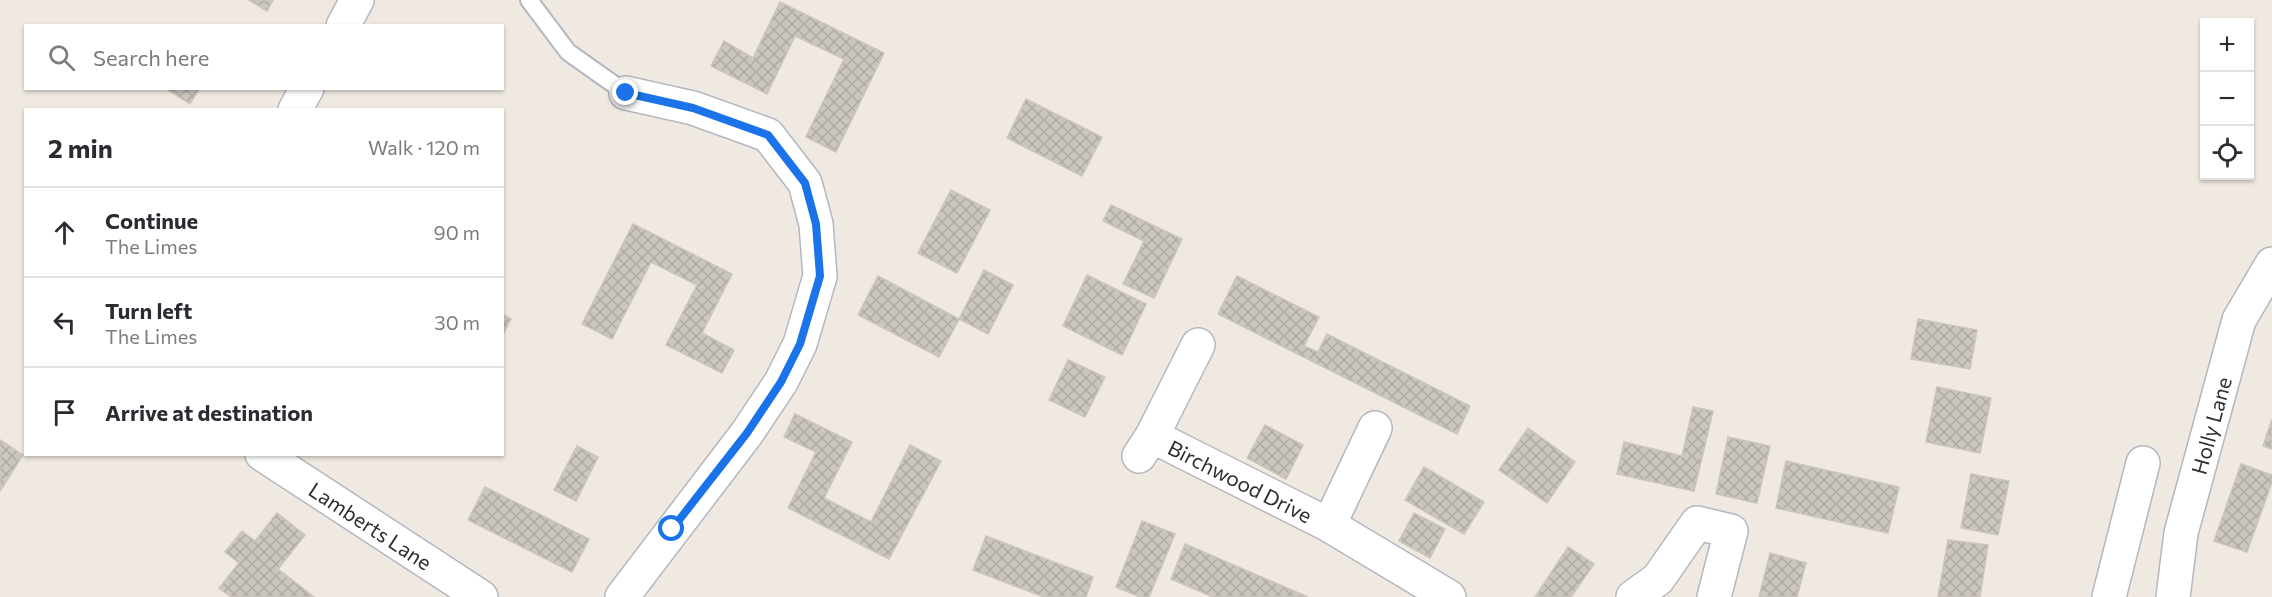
<!DOCTYPE html>
<meta charset="utf-8">
<style>
:root{--surface:#fff;--page:#f7f7f7;--text:#2b2b33;--muted:#7c7c81;--line:#e1e1e2}
body{margin:0;font-family:Commissioner,sans-serif;background:var(--page);color:var(--text)}
.controls{position:absolute;right:18px;top:18px;display:grid;overflow:hidden;border-radius:0px;box-shadow:0 2px 4px #0004}
.controls button{width:54px;height:54px;display:grid;place-items:center;padding:0;border:0;border-bottom:2px solid var(--line);background:var(--surface);color:var(--text);font:30px sans-serif}
.stop{position:absolute;width:18px;height:18px;margin:-14px;border:4px solid #1a73e8;border-radius:50%;background:#fff}
.stop.end{background:#1a73e8;border-color:#fff;box-shadow:0 2px 6px #0008}
.list{margin:0;padding:0;list-style:none}
h2{display:flex;justify-content:space-between;align-items:center;height:78px;margin:0;padding:0 24px;font-size:26px}
h2 small{font-size:20px;font-weight:400;color:var(--muted)}
.list li{display:grid;grid-template-columns:39px 1fr auto;gap:18px;align-items:center;box-sizing:border-box;height:90px;padding:0 24px;border-top:2px solid var(--line)}
.list b{display:block;font-size:22px;white-space:nowrap}
.list p{margin:0;font-size:20px;white-space:nowrap;color:var(--muted)}
.list em{font-size:20px;font-style:normal;color:var(--muted)}
.icon{flex:none;width:33px;height:33px;fill:none;stroke:currentColor;stroke-width:2;stroke-linecap:round;stroke-linejoin:round}
.map{position:relative;flex:none;width:2272px;height:597px;overflow:hidden}
.search{position:absolute;background:var(--surface);box-shadow:0 2px 4px #0004;left:24px;top:24px;width:480px;height:66px;display:flex;align-items:center;gap:15px;box-sizing:border-box;padding:0 21px;border-radius:0px;color:var(--muted);font-size:22px}
.panel{position:absolute;background:var(--surface);box-shadow:0 2px 4px #0004;left:24px;top:108px;width:480px;height:348px;border-radius:0px}
.map>svg:first-child{display:block}
.building{fill:url(#building-cross-hatch);stroke:#cbc5ba;stroke-width:1.5}
.lines{fill:none;stroke-linecap:round;stroke-linejoin:round}
.lane-casing{stroke:#b4b7c1;stroke-width:20}
.street-casing{stroke:#b4b7c1;stroke-width:36}
.lane{stroke:#fff;stroke-width:16}
.street{stroke:#fff;stroke-width:33}
.route{stroke:#1a73e8;stroke-width:8}
.labels{text-anchor:middle;dominant-baseline:central;stroke-width:6;stroke-linejoin:round;paint-order:stroke}
.street-label{font-size:21px;fill:#2e2e2e;stroke:#fff}
</style>
<div class="map">
<svg width="2272" height="597" viewBox="0 0 2272 597">
<defs>
<pattern id="building-cross-hatch" width="8" height="8" patternUnits="userSpaceOnUse" patternTransform="scale(1.5)"><rect width="8" height="8" fill="#cbc7bf"/><path d="M0 0l8 8M0 8l8-8" fill="none" stroke="#afaba4"/></pattern>
</defs>
<rect width="100%" height="100%" fill="#efe9e1"/>
<g class="building">
<path d="M249,0H273L267,11Z"/>
<path d="M780,2L884,53L836,152L806,137L844,59L795,36L767,94L711,66L724,41L753,58Z"/>
<path d="M165,88H200L190,104Z"/>
<path d="M1026,99L1102,137L1082,176L1007,138Z"/>
<path d="M951,190L990,210L957,273L918,253Z"/>
<path d="M1111,205L1182,239L1154,298L1123,284L1144,241L1103,221Z"/>
<path d="M633,224L732,274L702,333L734,350L722,373L666,345L697,285L651,262L612,339L582,324Z"/>
<path d="M984,270L1013,285L988,334L959,319Z"/>
<path d="M1087,275L1146,304L1122,355L1063,326Z"/>
<path d="M878,276L959,319L939,357L858,315Z"/>
<path d="M1237,276L1319,317L1304,346L1318,352L1327,334L1470,406L1457,434L1218,314Z"/>
<path d="M502,314L511,319L502,336Z"/>
<path d="M1918,319L1977,330L1970,369L1911,359Z"/>
<path d="M1068,360L1105,377L1085,417L1049,400Z"/>
<path d="M1937,387L1991,398L1980,453L1926,442Z"/>
<path d="M1693,407L1713,411L1694,491L1617,474L1624,442L1682,456Z"/>
<path d="M795,414L852,442L824,498L871,522L910,445L941,461L889,559L788,508L816,452L784,437Z"/>
<path d="M2272,419V449L2263,446Z"/>
<path d="M1265,425L1303,445L1286,479L1247,458Z"/>
<path d="M1528,428L1575,462L1547,503L1499,470Z"/>
<path d="M1728,437L1770,446L1757,503L1716,494Z"/>
<path d="M0,440L23,455L0,491Z"/>
<path d="M577,446L598,457L576,501L554,490Z"/>
<path d="M1786,461L1899,487L1888,533L1776,508Z"/>
<path d="M2241,464L2272,475V482L2247,552L2214,541Z"/>
<path d="M1424,467L1484,502L1464,534L1405,500Z"/>
<path d="M1971,474L2009,481L1998,535L1961,528Z"/>
<path d="M485,487L589,539L572,572L468,520Z"/>
<path d="M277,513L305,535L278,569L314,597H231L219,588L239,563L225,552L242,531L255,541Z"/>
<path d="M1414,513L1445,529L1430,558L1399,541Z"/>
<path d="M1142,521L1175,534L1149,597H1140L1116,587Z"/>
<path d="M986,536L1093,577L1086,597H1044L973,570Z"/>
<path d="M1948,540L1988,545L1980,597H1938Z"/>
<path d="M1185,544L1308,597H1213L1171,579Z"/>
<path d="M1568,547L1594,564L1571,597H1535Z"/>
<path d="M1770,553L1806,563L1797,597H1759Z"/>
</g>
<g class="lines">
<g class="lane-casing">
<path id="lane" d="M529,0L568,52L626,93"/>
</g>
<g class="street-casing">
<g id="street">
<path d="M343,26L357,0"/>
<path d="M295,110L307,88"/>
<path id="s1" d="M1152,436L1329,525L1449,597"/>
<path id="s2" d="M262,454L481,597"/>
<path d="M1139,456L1152,436L1198,345"/>
<path d="M1329,525L1375,428"/>
<path d="M622,597L747,433L781,382L800,344L820,276L816,224L805,183L768,135L693,108L626,93"/>
<path d="M1633,597L1658,579L1697,523L1731,531L1714,597"/>
<path d="M2109,597L2143,463"/>
<path id="s3" d="M2173,597L2181,533L2239,320L2272,264"/>
</g>
</g>
<use href="#lane" class="lane"/>
<use href="#street" class="street"/>
</g>
<g class="lines">
<path class="route" d="M626,93L693,108L768,135L805,183L816,224L820,276L800,344L781,382L747,433L672,529"/>
</g>
<g class="labels">
<g class="street-label">
<text stroke="none"><textPath href="#s3" startOffset="176">Holly Lane</textPath></text>
<text stroke="none"><textPath href="#s1" startOffset="99">Birchwood Drive</textPath></text>
<text stroke="none"><textPath href="#s2" startOffset="130">Lamberts Lane</textPath></text>
</g>
</g>
</svg>
<div class="controls">
<button>+</button>
<button>−</button>
<button><svg class="icon" aria-label="locate" viewBox="0 0 24 24"><circle cx="12" cy="12" r="6"/><path d="M12 2v4M12 18v4M2 12h4M18 12h4"/></svg></button>
</div>
<div class="stop" style="left:672px;top:529px"></div>
<div class="stop end" style="left:626px;top:93px"></div>
<div class="search"><svg class="icon" aria-label="search" viewBox="0 0 24 24"><circle cx="10" cy="10" r="6"/><path d="M15 15l6 6"/></svg>Search here</div>
<section class="panel">
<h2>2 min<small>Walk · 120 m</small></h2>
<ul class="list">
<li><svg class="icon" aria-label="ahead" viewBox="0 0 24 24"><path d="M12 20V5M6 11l6-6 6 6"/></svg><div><b>Continue</b><p>The Limes</p></div><em>90 m</em></li>
<li><svg class="icon" aria-label="left" viewBox="0 0 24 24"><path d="M17 20v-9H6M10 6l-5 5 5 5"/></svg><div><b>Turn left</b><p>The Limes</p></div><em>30 m</em></li>
<li><svg class="icon" aria-label="arrive" viewBox="0 0 24 24"><path d="M6 21V4h12l-3 4 3 4H6"/></svg><div><b>Arrive at destination</b></div></li>
</ul>
</section>
</div>
